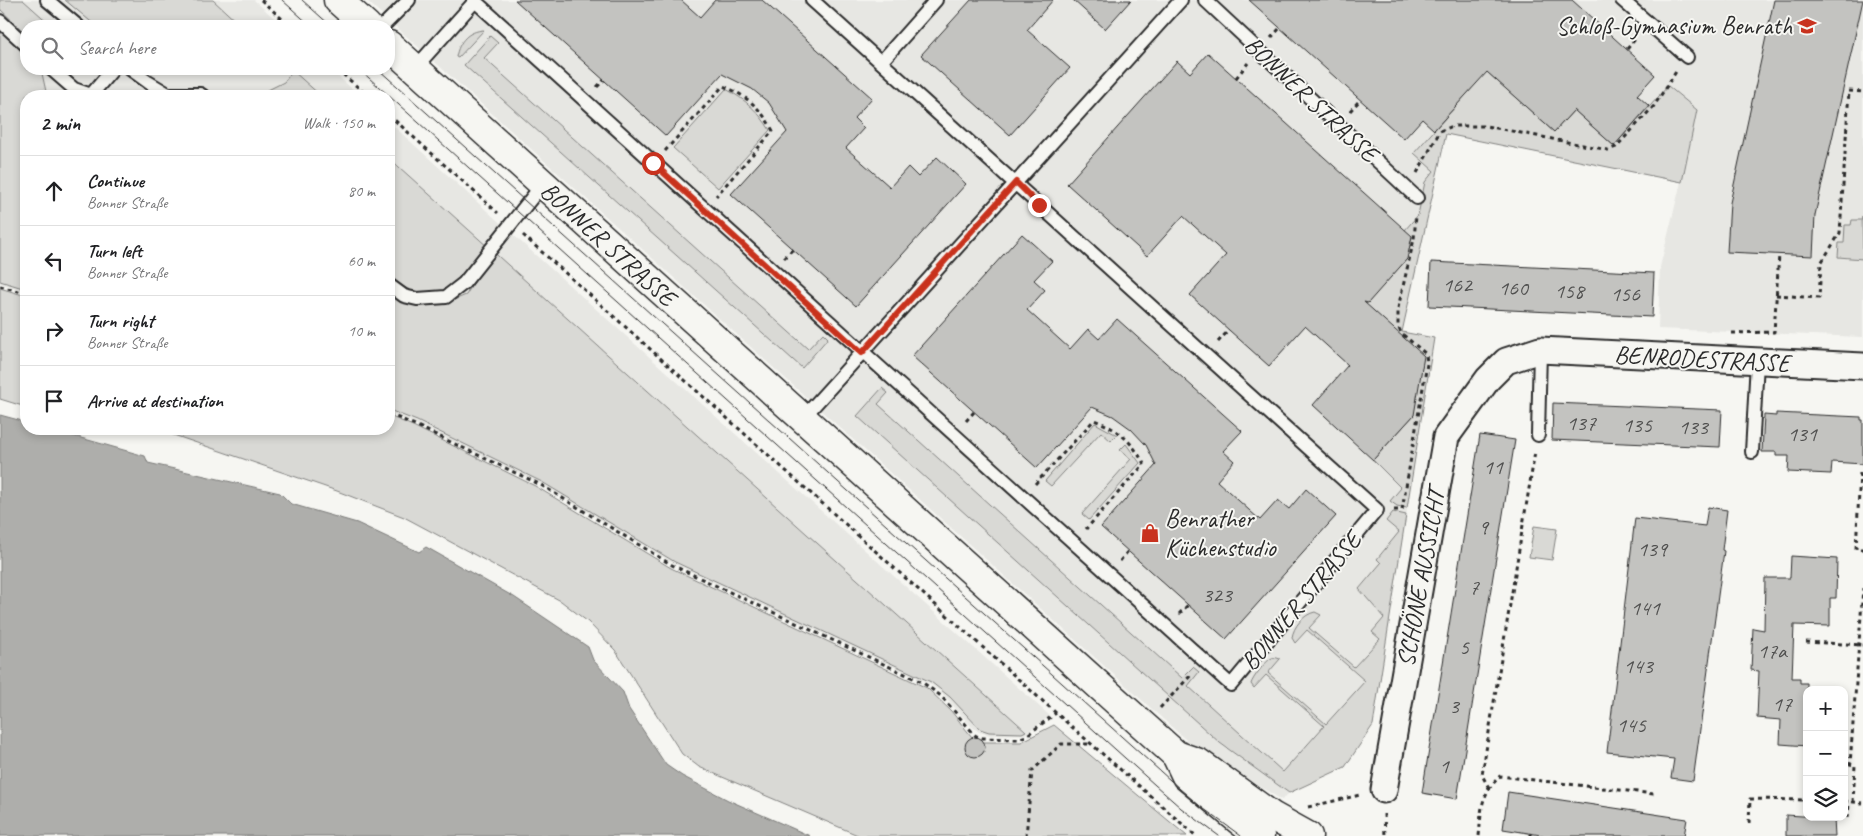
<!DOCTYPE html>
<meta charset="utf-8">
<style>
:root{--surface:#fff;--page:#f2f2f2;--text:#202124;--muted:#757577;--line:#e0e0e0}
body{margin:0;font-family:Caveat,sans-serif;background:var(--page);color:var(--text)}
.controls{position:absolute;right:15px;bottom:15px;display:grid;overflow:hidden;border-radius:10px;box-shadow:0 2px 8px #0003}
.controls button{width:45px;height:45px;display:grid;place-items:center;padding:0;border:0;border-bottom:1px solid var(--line);background:var(--surface);color:var(--text);font:25px sans-serif}
.stop{position:absolute;width:15px;height:15px;margin:-11px;border:4px solid #c8321e;border-radius:50%;background:#fff}
.stop.end{background:#c8321e;border-color:#fff;box-shadow:0 1px 5px #0008}
.list{margin:0;padding:0;list-style:none}
h2{display:flex;justify-content:space-between;align-items:center;height:65px;margin:0;padding:0 20px;font-size:21px}
h2 small{font-size:16px;font-weight:400;color:var(--muted)}
.list li{display:grid;grid-template-columns:32px 1fr auto;gap:15px;align-items:center;box-sizing:border-box;height:70px;padding:0 20px;border-top:1px solid var(--line)}
.list b{display:block;font-size:19px;white-space:nowrap}
.list p{margin:0;font-size:16px;white-space:nowrap;color:var(--muted)}
.list em{font-size:16px;font-style:normal;color:var(--muted)}
.icon{flex:none;width:28px;height:28px;fill:none;stroke:currentColor;stroke-width:2;stroke-linecap:round;stroke-linejoin:round}
.map{position:relative;flex:none;width:1863px;height:836px;overflow:hidden}
.search{position:absolute;background:var(--surface);box-shadow:0 2px 8px #0003;left:20px;top:20px;width:375px;height:55px;display:flex;align-items:center;gap:12px;box-sizing:border-box;padding:0 18px;border-radius:20px;color:var(--muted);font-size:19px}
.panel{position:absolute;background:var(--surface);box-shadow:0 2px 8px #0003;left:20px;top:90px;width:375px;height:345px;border-radius:20px}
.map>svg:first-child{display:block}
.built{fill:#e7e7e3}
.green{fill:#d9d9d5;stroke:#828280}
.water{fill:#aeaeab;stroke:#7a7a78}
.building{fill:#c3c3c0;stroke:#2b2b2b}
.lines{fill:none;stroke-linecap:round;stroke-linejoin:round}
.service-casing{stroke:#2b2b2b;stroke-width:16}
.minor-casing{stroke:#2b2b2b;stroke-width:29}
.secondary-casing{stroke:#2b2b2b;stroke-width:31}
.path{stroke:#2b2b2b;stroke-width:3;stroke-dasharray:4 4;stroke-linecap:butt}
.service{stroke:#f6f6f2;stroke-width:12}
.minor{stroke:#f6f6f2;stroke-width:25}
.secondary{stroke:#f6f6f2;stroke-width:28}
.tram{stroke:#2b2b2b;stroke-width:1}
.route{stroke:#c8321e;stroke-width:6}
.labels{text-anchor:middle;dominant-baseline:central;stroke-width:4;stroke-linejoin:round;paint-order:stroke}
.number-label{font-size:22px;fill:#515150}
.poi-label{font-size:25px;fill:#2b2b2b;stroke:#f6f6f2;text-anchor:end}
.street-label{font-size:25px;fill:#2b2b2b;stroke:#f6f6f2}
</style>
<div class="map">
<svg width="1863" height="836" viewBox="0 0 1863 836">
<rect width="100%" height="100%" fill="#f6f6f2"/>
<filter id="ink" filterUnits="userSpaceOnUse"><feTurbulence type="fractalNoise" baseFrequency=".02" numOctaves="2"/><feDisplacementMap in="SourceGraphic" scale="10" xChannelSelector="R" yChannelSelector="G"/><feConvolveMatrix kernelMatrix="1 2 1 2 8 2 1 2 1" color-interpolation-filters="sRGB"/></filter>
<g filter="url(#ink)">
<g class="built">
<path d="M0,0H254L283,26H26V69H330L360,96H26V291L0,283Z"/>
<path d="M366,0H1863V337L1658,329L1660,267L1681,182L1446,134L1402,332L1434,338L1373,725L1345,767L1289,793L1282,800L1195,748Z"/>
<path d="M389,122L520,241L1050,716L1025,734L990,735L979,732L971,726L942,693L929,683L673,563L539,483L413,423L389,413Z"/>
</g>
<g class="green">
<path d="M0,0H23L52,26H26V34L0,9Z"/>
<path d="M65,0H213L240,25L96,26Z"/>
<path d="M1407,0L1554,132L1574,110L1614,146L1668,86L1697,110L1682,182L1446,134L1402,332L1434,338L1407,508L1397,506L1390,501L1401,488L1373,460L1414,415L1366,304L1407,259L1412,237L1405,230L1418,215L1425,182L1434,171L1414,153L1472,88Z"/>
<path d="M0,23L26,49V69H41L47,96H26V289L0,281Z"/>
<path d="M484,30L458,58L456,57C459,41 468,31 484,30Z"/>
<path d="M490,36L498,43L484,58L808,349L823,333L828,338L802,368L464,65Z"/>
<path d="M293,71L321,96H263L268,90L284,82Z"/>
<path d="M726,89C746,100 758,111 770,130L718,188L673,148Z"/>
<path d="M389,158L1026,731L1022,733L989,732L980,729L950,697L931,682L675,562L542,482L417,421L389,410V295L413,304L447,303L466,295L482,269L473,261L448,290C419,295 412,295 389,276Z"/>
<path d="M1862,216L1863,259L1838,257L1839,243H1844L1845,225H1851L1852,220H1862Z"/>
<path d="M0,288L26,296V407L0,399Z"/>
<path d="M882,388L888,393L878,404L1182,678L1193,667L1199,672L1188,686L1283,772L1324,726L1266,675L1254,688L1251,684C1252,679 1266,660 1272,658C1275,657 1277,658 1280,659L1268,673L1326,724L1365,681L1307,630L1295,643L1292,638C1293,627 1304,614 1315,612L1321,615L1309,628L1354,667L1380,639L1372,632L1384,618L1359,589L1381,563L1377,559L1399,532L1386,521L1393,512L1406,515L1373,725L1345,767L1289,793L1220,743L857,416Z"/>
<path d="M389,416L413,426L535,486L671,568L927,688L951,711L976,742H1021L1054,725L1187,836H860L699,767L682,754L615,650L588,622L561,601L404,517L337,491L156,429H389Z"/>
<path d="M1095,423L1117,435L1111,441L1101,432L1051,486L1045,481Z"/>
<path d="M1126,444L1140,463L1089,520L1082,514L1131,459L1120,450Z"/>
<path d="M1534,526L1557,529L1552,560L1529,557Z"/>
</g>
<path class="water" d="M0,415L26,422V429H49L145,456L148,463L280,493L291,504L357,523L419,552L426,547L514,597L588,647L593,660L623,692L629,709L666,765L682,776L728,800L810,836H0Z"/>
<g class="building">
<path d="M515,0H681L700,17L715,0H762L872,98L854,118L864,128L846,148L890,187L908,167L918,177L937,157L966,184L856,306L731,194L787,132L769,103L752,89L722,74L666,136Z"/>
<path d="M971,0H1053L1027,30L1070,68L1010,135L921,55Z"/>
<path d="M1073,0H1131L1105,29Z"/>
<path d="M1249,0H1572L1655,75L1637,95L1649,106L1614,146L1574,110L1554,132L1487,72L1434,130L1422,119L1404,139Z"/>
<path d="M1774,0H1863L1815,215L1813,256L1727,252L1730,203Z"/>
<path d="M1208,53L1412,236L1407,259L1368,303L1364,302L1424,356L1414,415L1373,460L1313,405L1348,365L1305,326L1269,366L1190,295L1226,255L1183,216L1147,256L1067,184L1177,61L1190,73Z"/>
<path d="M1022,234L1052,261L1034,280L1045,290L1027,310L1070,349L1088,329L1099,339L1117,319L1242,431L1223,451L1234,461L1217,481L1260,520L1278,500L1289,509L1306,489L1336,516L1226,639L1101,527L1156,465L1146,445L1131,429L1113,416L1092,407L1037,468L912,356Z"/>
<path d="M1431,262L1654,273L1652,317L1429,306Z"/>
<path d="M1553,403L1722,410L1720,447L1552,440Z"/>
<path d="M1776,413L1861,417V420H1863V464L1832,462L1831,474L1788,472L1789,456H1776V452H1762L1764,415L1776,416Z"/>
<path d="M1480,435L1515,440L1457,799L1422,793Z"/>
<path d="M1708,507L1727,510L1722,550L1724,551L1693,781L1671,778L1674,759L1607,752L1635,518L1705,526Z"/>
<path d="M1791,556L1837,559L1836,598H1830V626L1794,625L1792,678H1800V683H1807V746L1780,744L1781,720L1757,718L1759,671L1751,670L1753,628L1764,630L1765,578H1790Z"/>
<circle cx="975" cy="747" r="10"/>
<path d="M1508,792L1687,819L1684,836H1547L1503,829Z"/>
<path d="M1786,815L1834,818L1835,836H1786Z"/>
</g>
<g class="lines">
<g class="service-casing">
<g id="service">
<path d="M47,0L78,26"/>
<path d="M1205,0L1417,198"/>
<path d="M1622,0L1687,57"/>
<path d="M475,1L1231,685L1377,510L812,0"/>
<path d="M0,21L26,45"/>
<path d="M383,26L409,0"/>
<path d="M881,62L936,0"/>
<path d="M415,68L476,0"/>
<path d="M51,69L74,89L91,95L113,69"/>
<path d="M130,69L148,82L168,94H200L203,96"/>
<path d="M389,285L404,296L417,299L446,297L464,283L542,185"/>
<path d="M802,419L1181,0"/>
<path d="M1538,435L1540,350"/>
<path d="M1752,452L1757,362"/>
</g>
</g>
<g class="minor-casing">
<path id="minor" d="M1384,790L1446,437L1488,379L1506,361L1540,350L1863,366"/>
</g>
<g class="secondary-casing">
<g id="secondary">
<path d="M338,0L367,26"/>
<path d="M389,45L1176,755L1186,776L1240,821L1260,836"/>
<path d="M1176,755L1199,763L1272,816L1308,836"/>
</g>
</g>
<g class="path">
<path d="M261,0L290,26"/>
<path d="M1271,38L1280,28"/>
<path d="M1627,49L1637,37"/>
<path d="M337,69L368,96"/>
<path d="M1236,78L1248,63"/>
<path d="M597,87L604,80"/>
<path d="M1350,111L1360,100"/>
<path d="M389,115L498,213"/>
<path d="M665,151L723,86C746,95 762,109 773,131L716,196"/>
<path d="M1417,173L1440,131L1453,126H1486L1608,150L1616,147L1654,106L1677,70"/>
<path d="M523,235L1056,713L1196,836"/>
<path d="M784,258L793,249"/>
<path d="M0,286L26,293"/>
<path d="M1776,295L1819,298L1821,263L1840,233L1849,91L1863,92"/>
<path d="M1732,333L1774,332L1779,254"/>
<path d="M1218,342L1229,330"/>
<path d="M389,414L415,425L541,485L672,565L922,682L941,696L976,736L983,738L1018,739L1026,736L1056,713"/>
<path d="M966,421L974,412"/>
<path d="M1860,473L1856,549H1863"/>
<path d="M1035,484L1094,420C1118,429 1132,441 1144,464L1086,529"/>
<path d="M1394,510H1402L1427,364L1426,354L1401,333L1398,326V308L1414,239L1416,216"/>
<path d="M1120,561L1128,551"/>
<path d="M1179,614L1188,605"/>
<path d="M1806,642L1863,645"/>
<path d="M1160,708L1192,674"/>
<path d="M1489,788L1482,775L1535,452"/>
<path d="M1844,801L1863,803"/>
<path d="M1853,802L1855,765L1850,764L1863,588"/>
<path d="M1308,807L1360,795"/>
<path d="M1384,814L1385,836"/>
<path d="M1848,818L1849,802"/>
<path d="M1749,823L1750,799L1807,800"/>
<path d="M1026,836L1032,771L1061,744H1092"/>
<path d="M1479,836C1482,809 1479,797 1500,776L1654,794"/>
<path d="M1531,836V834"/>
</g>
<use href="#service" class="service"/>
<use href="#minor" class="minor"/>
<use href="#secondary" class="secondary"/>
<g class="tram">
<path d="M282,0L311,26"/>
<path d="M302,0L331,26"/>
<path d="M359,69L1155,785L1181,808L1219,836"/>
<path d="M378,69L1180,789L1200,806L1241,836"/>
</g>
</g>
</g>
<g class="lines" filter="url(#ink)">
<path class="route" d="M653,163L862,353L1016,182L1039,205"/>
</g>
<defs>
<g id="school-bare" transform="scale(1.5)"><path d="M0-5L7-2L0 1L-7-2ZM-4 1L0 2.5L4 1V4Q0 6-4 4Z" fill="#c8321e" stroke="#f6f6f2" stroke-width="2.5" paint-order="stroke"/></g>
<g id="shop-bare" transform="scale(1.5)"><path d="M-5-2.5h2.3a2.7 3.5 0 0 1 5.4 0H5L5.5 6h-11ZM-1.5-2.5h3a1.5 2.3 0 0 0-3 0Z" fill="#c8321e" stroke="#f6f6f2" stroke-width="2.5" paint-order="stroke"/></g>
</defs>
<g fill-rule="evenodd">
<use href="#school-bare" x="1807" y="26"/>
<use href="#shop-bare" x="1150" y="533"/>
</g>
<g class="labels">
<g class="number-label">
<text x="1457" y="285">162</text>
<text x="1513" y="288">160</text>
<text x="1569" y="291">158</text>
<text x="1625" y="294">156</text>
<text x="1581" y="423">137</text>
<text x="1637" y="425">135</text>
<text x="1693" y="427">133</text>
<text x="1802" y="434">131</text>
<text x="1493" y="467">11</text>
<text x="1483" y="527">9</text>
<text x="1652" y="549">139</text>
<text x="1474" y="587">7</text>
<text x="1217" y="595">323</text>
<text x="1645" y="608">141</text>
<text x="1464" y="647">5</text>
<text x="1772" y="651">17a</text>
<text x="1638" y="666">143</text>
<text x="1782" y="704">17</text>
<text x="1454" y="706">3</text>
<text x="1631" y="725">145</text>
<text x="1444" y="766">1</text>
</g>
<g class="poi-label">
<text x="1792" y="26">Schloß-Gymnasium Benrath</text>
<text x="1165" y="519" text-anchor="start">Benrather<tspan x="1165" dy="29">Küchenstudio</tspan></text>
</g>
<g class="street-label">
<text transform="translate(1311 99) rotate(43)">BONNER STRASSE</text>
<text transform="translate(608 244) rotate(42)">BONNER STRASSE</text>
<text transform="translate(1702 359) rotate(3)">BENRODESTRASSE</text>
<text transform="translate(1421 578) rotate(-80)">SCHÖNE AUSSICHT</text>
<text transform="translate(1301 601) rotate(-50)">BONNER STRASSE</text>
</g>
</g>
</svg>
<div class="controls">
<button>+</button>
<button>−</button>
<button><svg class="icon" aria-label="layers" viewBox="0 0 24 24"><path d="M12 4l9 5-9 5-9-5zM3 14l9 5 9-5"/></svg></button>
</div>
<div class="stop" style="left:653px;top:163px"></div>
<div class="stop end" style="left:1039px;top:205px"></div>
<div class="search"><svg class="icon" aria-label="search" viewBox="0 0 24 24"><circle cx="10" cy="10" r="6"/><path d="M15 15l6 6"/></svg>Search here</div>
<section class="panel">
<h2>2 min<small>Walk · 150 m</small></h2>
<ul class="list">
<li><svg class="icon" aria-label="ahead" viewBox="0 0 24 24"><path d="M12 20V5M6 11l6-6 6 6"/></svg><div><b>Continue</b><p>Bonner Straße</p></div><em>80 m</em></li>
<li><svg class="icon" aria-label="left" viewBox="0 0 24 24"><path d="M17 20v-9H6M10 6l-5 5 5 5"/></svg><div><b>Turn left</b><p>Bonner Straße</p></div><em>60 m</em></li>
<li><svg class="icon" aria-label="right" viewBox="0 0 24 24"><path d="M7 20v-9h11M14 6l5 5-5 5"/></svg><div><b>Turn right</b><p>Bonner Straße</p></div><em>10 m</em></li>
<li><svg class="icon" aria-label="arrive" viewBox="0 0 24 24"><path d="M6 21V4h12l-3 4 3 4H6"/></svg><div><b>Arrive at destination</b></div></li>
</ul>
</section>
</div>
